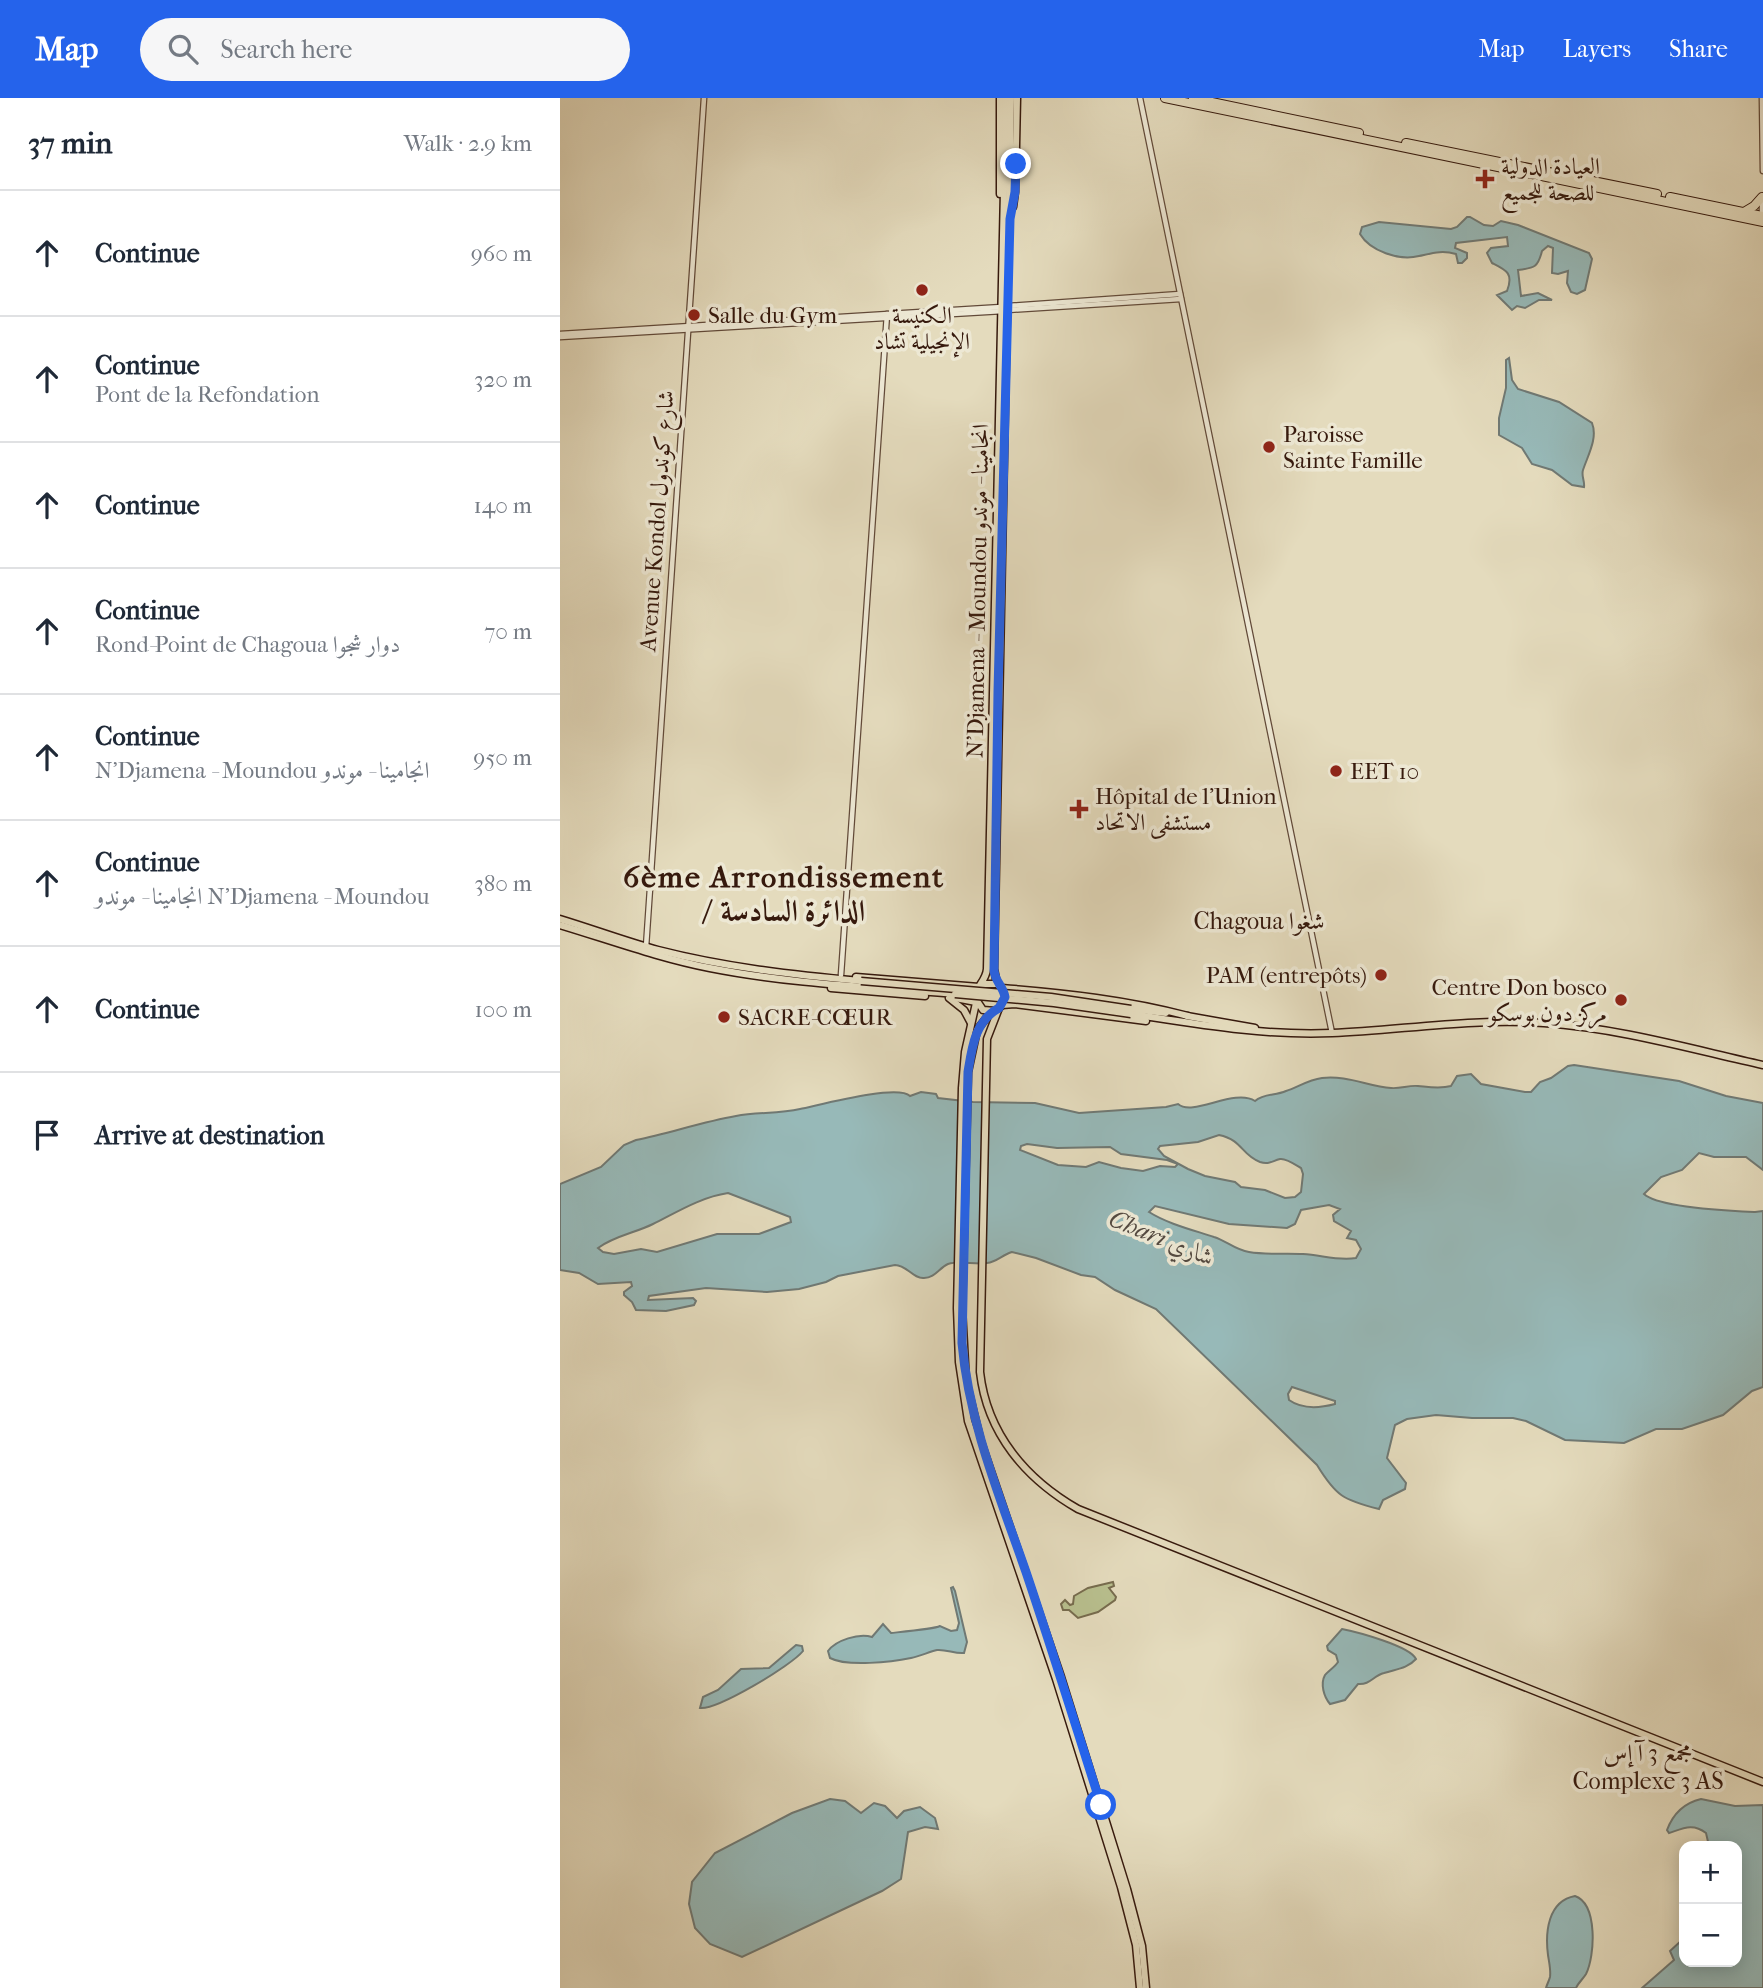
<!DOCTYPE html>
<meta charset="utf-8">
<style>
:root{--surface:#fff;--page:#f6f6f7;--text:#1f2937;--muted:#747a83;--line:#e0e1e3;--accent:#2563eb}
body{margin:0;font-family:"IM FELL French Canon",Amiri,serif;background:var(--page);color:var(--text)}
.controls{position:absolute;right:21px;bottom:21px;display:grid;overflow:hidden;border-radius:14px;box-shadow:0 4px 18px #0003}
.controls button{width:63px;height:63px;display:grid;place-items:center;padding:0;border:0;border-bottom:2px solid var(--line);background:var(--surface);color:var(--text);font:35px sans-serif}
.stop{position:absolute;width:21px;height:21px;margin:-16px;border:5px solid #2563eb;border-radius:50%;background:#fff}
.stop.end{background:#2563eb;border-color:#fff;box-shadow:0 2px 7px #0008}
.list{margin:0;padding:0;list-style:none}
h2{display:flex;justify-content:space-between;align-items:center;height:91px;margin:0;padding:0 28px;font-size:30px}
h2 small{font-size:23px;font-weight:400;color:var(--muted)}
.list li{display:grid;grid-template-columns:46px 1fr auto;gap:21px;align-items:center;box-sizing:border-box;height:126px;padding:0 28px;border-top:2px solid var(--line)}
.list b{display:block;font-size:26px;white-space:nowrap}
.list p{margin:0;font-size:23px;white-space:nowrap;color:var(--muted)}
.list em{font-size:23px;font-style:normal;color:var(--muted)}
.icon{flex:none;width:38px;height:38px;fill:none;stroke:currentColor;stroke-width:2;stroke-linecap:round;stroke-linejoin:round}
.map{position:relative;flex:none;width:1203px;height:1890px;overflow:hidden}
header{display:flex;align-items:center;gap:42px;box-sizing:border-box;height:98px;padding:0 35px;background:var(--accent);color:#fff}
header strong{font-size:33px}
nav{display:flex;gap:38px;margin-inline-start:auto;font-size:24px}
.search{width:490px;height:63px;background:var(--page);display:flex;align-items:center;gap:18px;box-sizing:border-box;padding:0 24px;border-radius:38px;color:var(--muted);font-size:26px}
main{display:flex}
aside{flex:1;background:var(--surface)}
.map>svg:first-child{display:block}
.green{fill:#b8bf8e;stroke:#776c4e;stroke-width:2}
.water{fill:#97b9b8;stroke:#707974;stroke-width:2;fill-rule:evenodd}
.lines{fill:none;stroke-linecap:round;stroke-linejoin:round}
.minor-casing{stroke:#624a39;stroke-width:7}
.major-casing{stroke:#36190d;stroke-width:9}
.highway-casing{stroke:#36190d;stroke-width:10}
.minor{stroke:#ede8d4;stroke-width:4.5}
.major{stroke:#e4dbbd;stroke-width:6}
.highway{stroke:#e4dbbd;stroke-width:8}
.major-bridge-casing{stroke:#36190d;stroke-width:9;stroke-linecap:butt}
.major-bridge{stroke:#e4dbbd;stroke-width:6}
.route{stroke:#2563eb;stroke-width:9}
.poi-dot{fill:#8f2418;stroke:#ede8d4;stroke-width:2.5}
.labels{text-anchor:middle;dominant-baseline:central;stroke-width:7;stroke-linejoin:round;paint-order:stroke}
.poi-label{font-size:23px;fill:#36190d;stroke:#ede8d4;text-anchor:start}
.street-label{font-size:23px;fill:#36190d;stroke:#ede8d4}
.neighbourhood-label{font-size:24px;fill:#36190d;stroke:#ede8d4}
.water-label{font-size:24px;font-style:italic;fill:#534940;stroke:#ede8d4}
.district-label{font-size:30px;font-weight:bold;letter-spacing:2px;fill:#36190d;stroke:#ede8d4}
</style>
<header>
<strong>Map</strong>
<div class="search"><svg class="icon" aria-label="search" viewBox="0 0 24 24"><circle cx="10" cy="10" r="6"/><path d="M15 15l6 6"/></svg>Search here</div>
<nav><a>Map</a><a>Layers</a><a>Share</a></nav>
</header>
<main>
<aside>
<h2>37 min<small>Walk · 2.9 km</small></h2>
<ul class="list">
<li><svg class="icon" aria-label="ahead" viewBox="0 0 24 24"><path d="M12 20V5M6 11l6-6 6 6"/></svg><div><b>Continue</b></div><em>960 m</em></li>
<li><svg class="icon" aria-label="ahead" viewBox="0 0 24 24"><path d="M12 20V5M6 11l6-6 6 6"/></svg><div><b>Continue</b><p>Pont de la Refondation</p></div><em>320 m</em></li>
<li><svg class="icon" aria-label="ahead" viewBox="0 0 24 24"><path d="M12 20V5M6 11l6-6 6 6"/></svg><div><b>Continue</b></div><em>140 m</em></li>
<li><svg class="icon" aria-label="ahead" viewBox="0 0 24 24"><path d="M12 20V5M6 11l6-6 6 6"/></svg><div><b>Continue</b><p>Rond-Point de Chagoua دوار شجوا</p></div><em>70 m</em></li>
<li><svg class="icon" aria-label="ahead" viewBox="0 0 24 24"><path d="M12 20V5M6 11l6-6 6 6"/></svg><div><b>Continue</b><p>N'Djamena - Moundou انجامينا - موندو</p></div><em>950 m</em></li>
<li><svg class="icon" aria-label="ahead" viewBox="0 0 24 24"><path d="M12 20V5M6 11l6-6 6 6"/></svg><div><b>Continue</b><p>انجامينا - موندو N'Djamena - Moundou</p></div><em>380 m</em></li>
<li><svg class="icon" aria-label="ahead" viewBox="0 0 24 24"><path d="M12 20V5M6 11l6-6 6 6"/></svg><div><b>Continue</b></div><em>100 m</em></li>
<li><svg class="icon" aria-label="arrive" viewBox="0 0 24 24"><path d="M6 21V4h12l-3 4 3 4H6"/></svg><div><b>Arrive at destination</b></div></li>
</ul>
</aside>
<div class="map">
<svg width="1203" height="1890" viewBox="0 0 1203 1890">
<rect width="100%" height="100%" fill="#e4dbbd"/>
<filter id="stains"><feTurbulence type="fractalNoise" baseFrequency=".00286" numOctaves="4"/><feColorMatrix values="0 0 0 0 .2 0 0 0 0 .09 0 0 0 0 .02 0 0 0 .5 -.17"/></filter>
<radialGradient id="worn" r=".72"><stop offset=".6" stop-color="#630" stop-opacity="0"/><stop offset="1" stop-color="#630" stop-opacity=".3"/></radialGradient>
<path class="green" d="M553,1484L554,1488L549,1490L556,1499L555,1502L538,1514L518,1520L509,1512H503L501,1506L505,1502L510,1507L513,1506L514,1498L528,1490Z"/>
<g class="water">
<path d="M907,119H910L924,127L933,128L941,123L958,127L1029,155L1032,161L1025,192L1017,196L1011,194L1007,185L1008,173L998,176L992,175L993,150L988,148L982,153C978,169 975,170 958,172L961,198L978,195L992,202H979L965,210L957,208L952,212L937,197L947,193C954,175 946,172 932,165L927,155L931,150L948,148L947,139L896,145L895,150L907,155V160L902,165H898L896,156C882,152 873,155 859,158C839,163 810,153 800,136L802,129L819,124L891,131L897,129Z"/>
<path d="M949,260L952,282L958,291L999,304L1032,325C1038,340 1028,357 1023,372C1021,378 1025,383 1024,389L1012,387L992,372L972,366L962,350L939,337V320L946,290V262Z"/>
<path d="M1014,967L1119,983L1166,998L1203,1005V1072L1186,1059H1154L1139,1055L1122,1072L1101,1079L1084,1096C1099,1110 1172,1113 1195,1114L1203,1113V1289L1192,1293L1163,1317L1122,1331H1096L1064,1345L1005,1342L966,1323L953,1320H912L876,1317L847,1321L835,1327L827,1360L846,1385L845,1391L823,1402L819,1411C783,1402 776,1398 757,1367L596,1211L555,1192L535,1179L521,1177L476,1160L452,1154C442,1157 437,1164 427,1165C414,1167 401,1162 388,1166C379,1170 375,1180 364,1180C353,1181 347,1167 335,1167L278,1178L266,1184L239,1191L207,1194L146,1190L89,1198L88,1202L133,1200L136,1203L134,1207L106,1213L76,1212L72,1204L64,1197V1194L72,1188L71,1184L38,1186L19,1175L0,1172V1086L41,1069L64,1047L76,1042C110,1035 142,1024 176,1018C197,1014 219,1016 240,1011C260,1007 337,986 350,998L361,994L376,996L378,1000L413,1004L475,1005L519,1015L606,1009L618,1006C633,1019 674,990 695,1003C704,995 715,998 726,993C738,989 748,982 762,980C786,977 808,988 831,990C840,991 849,987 858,988C869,989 880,991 891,988L897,978L911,976L921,986L965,994H971L980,984L991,980L1008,968ZM659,1037C683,1042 681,1057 700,1064C709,1067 712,1063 720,1061C726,1060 736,1067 741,1070L743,1076L741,1094L735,1099L725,1100L705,1092L681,1089L675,1084L645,1078L628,1071L604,1058L598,1051L600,1048L638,1044ZM467,1046L497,1050L550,1049L561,1056L607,1062L618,1066L615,1069L600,1068L583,1073L561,1070L539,1064L526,1069L498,1067L460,1052L461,1048ZM168,1095L230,1119L231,1124L199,1136H157L97,1154L81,1151L54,1156L43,1154L38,1150C54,1138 75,1135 93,1126C117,1114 141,1099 168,1095ZM769,1107L780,1111L773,1117L774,1123L791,1133L787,1140L796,1142L801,1151L796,1160C777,1163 762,1157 743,1156C724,1155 707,1157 689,1154C675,1152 667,1143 654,1139C633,1132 608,1126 589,1114L595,1108L669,1126L727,1130L735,1126L741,1112ZM732,1289L775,1303V1306C760,1310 743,1312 729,1302L728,1296Z"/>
<path d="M391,1490L393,1489L395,1493L407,1544L404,1555C395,1556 386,1551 377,1552C369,1554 360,1558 351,1560C332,1564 287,1569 270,1560L268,1553C276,1542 299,1535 312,1539L323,1526L331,1535C340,1534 374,1531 380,1528L391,1533L397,1532L399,1525Z"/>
<path d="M782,1531C797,1534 850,1548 856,1561C847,1571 836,1571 824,1575C813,1578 810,1587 798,1586L785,1602L770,1606C764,1599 760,1586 765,1577C768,1573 775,1569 778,1564L776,1557L768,1552L767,1548Z"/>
<path d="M236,1547L242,1548L243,1553C231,1568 157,1612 140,1610L143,1599L158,1592L181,1571L209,1570Z"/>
<path d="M270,1701L285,1703L301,1715L314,1705L325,1708L337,1720L344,1713L360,1709L375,1720L378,1731L365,1729L348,1734L341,1781L322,1793L182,1859L150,1846L135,1830L129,1806L132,1784L155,1755L232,1715Z"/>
<path d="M1141,1701L1175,1708L1203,1707V1890H1082L1114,1862L1110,1853L1122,1842L1124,1828V1864H1177V1748H1149L1146,1735C1133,1725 1124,1730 1109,1735L1107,1732C1113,1716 1124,1705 1141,1701Z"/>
<path d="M1015,1798C1038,1806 1035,1858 1026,1876C1023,1881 1018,1885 1016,1890H986C987,1886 989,1883 990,1879C991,1872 989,1864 988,1857C985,1834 988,1803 1015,1798Z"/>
</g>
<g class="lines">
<g class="minor-casing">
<g id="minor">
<path d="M580,0L772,935"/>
<path d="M1202,0L1203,73"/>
<path d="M1202,119V100"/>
<path d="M448,208L620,196"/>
<path d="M448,212L621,201"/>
<path d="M0,236L442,209"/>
<path d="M0,239L443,213"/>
<path d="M86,849L144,0"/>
<path d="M281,877L327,216"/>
</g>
</g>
<g class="major-casing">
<g id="major">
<path d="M440,0V96"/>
<path d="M453,109L455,94L457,0"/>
<path d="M0,821C33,831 65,843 98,852C164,869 233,877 301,883"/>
<path d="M0,827C50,842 99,860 150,870C231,886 313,889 395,896"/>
<path d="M296,879L419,889"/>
<path d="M423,886H437L444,893V905L436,913L423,912L415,900C416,888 426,883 427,871L446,0"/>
<path d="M437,886L434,871L451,0"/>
<path d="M271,890L365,898"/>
<path d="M442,890C505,895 568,902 628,918"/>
<path d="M390,899L416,904"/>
<path d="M389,900L404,912L411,925"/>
<path d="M416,905L405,954L402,990L397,1210L399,1264L408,1323L496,1581L561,1789L576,1847L580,1890"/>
<path d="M442,907L455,906L586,923"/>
<path d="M439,910L427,941L420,1274C427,1336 466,1381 518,1411L1203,1684"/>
<path d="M571,911L606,915"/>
<path d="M431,914L417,932L408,974L402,1210L406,1283L421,1344L501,1579L567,1791L582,1848L586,1890"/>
<path d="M571,916C637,926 704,938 772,935C842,932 913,920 984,925C1058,930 1131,951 1203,967"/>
<path d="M627,918L695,930"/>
</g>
</g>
<g class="highway-casing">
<g id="highway">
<path d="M605,0L1203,124"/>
<path d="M633,0L799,35"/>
<path d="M846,45L1097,96"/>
<path d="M1110,99L1203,118"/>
<path d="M1184,114L1194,108L1202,99"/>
</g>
</g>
<use href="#minor" class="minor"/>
<use href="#major" class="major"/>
<use href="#highway" class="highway"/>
<g class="major-bridge-casing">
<g id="major-bridge">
<path d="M301,883L491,899L571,911"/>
<path d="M395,896L494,905L571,916"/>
</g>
</g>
<use href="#major-bridge" class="major-bridge"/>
</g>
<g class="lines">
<path class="route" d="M456,66L455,94L450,121L438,594L434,872C435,884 443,888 445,899L439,910C415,923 412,949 408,974L402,1245C409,1325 440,1399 466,1474C492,1551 516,1629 541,1707"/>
</g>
<g class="poi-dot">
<path d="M921.5 70.5h7v7h7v7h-7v7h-7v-7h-7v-7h7z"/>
<circle cx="362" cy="192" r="7"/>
<circle cx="134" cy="217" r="7"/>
<circle cx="709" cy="349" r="7"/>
<circle cx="776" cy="673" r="7"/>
<path d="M515.5 700.5h7v7h7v7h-7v7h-7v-7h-7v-7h7z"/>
<circle cx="821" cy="877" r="7"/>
<circle cx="1061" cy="902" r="7"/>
<circle cx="164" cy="919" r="7"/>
</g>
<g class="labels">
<g class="poi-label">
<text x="941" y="68">العيادة الدولية<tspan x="941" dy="26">للصحة للجميع</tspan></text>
<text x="148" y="217">Salle du Gym</text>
<text x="362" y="217" text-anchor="middle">الكنيسة<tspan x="362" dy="26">الإنجيلية تشاد</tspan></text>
<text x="723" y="336">Paroisse<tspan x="723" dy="26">Sainte Famille</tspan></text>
<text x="790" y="673">EET 10</text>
<text x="535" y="698">Hôpital de l'Union<tspan x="535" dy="26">مستشفى الاتحاد</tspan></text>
<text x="807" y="877" text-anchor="end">PAM (entrepôts)</text>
<text x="1047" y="889" text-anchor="end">Centre Don bosco<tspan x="1047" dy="26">مركز دون بوسكو</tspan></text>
<text x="178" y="919">SACRE-CŒUR</text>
</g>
<g class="street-label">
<text transform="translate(97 423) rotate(-86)">Avenue Kondol شارع كوندول</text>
<text transform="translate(418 493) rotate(-89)">N'Djamena - Moundou انجامينا - موندو</text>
</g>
<g class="neighbourhood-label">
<text x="699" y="823">Chagoua شغوا</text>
<text x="1088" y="1655">مجمع 3 آ إس<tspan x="1088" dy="28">Complexe 3 AS</tspan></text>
</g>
<g class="water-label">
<text transform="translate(602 1140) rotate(22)">Chari شاري</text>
</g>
<g class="district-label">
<text x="224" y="779">6ème Arrondissement<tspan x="224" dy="34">/ الدائرة السادسة</tspan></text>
</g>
</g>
<rect width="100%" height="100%" filter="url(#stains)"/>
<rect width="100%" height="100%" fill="url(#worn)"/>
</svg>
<div class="controls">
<button>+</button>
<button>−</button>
</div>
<div class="stop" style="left:541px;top:1707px"></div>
<div class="stop end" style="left:456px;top:66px"></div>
</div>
</main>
